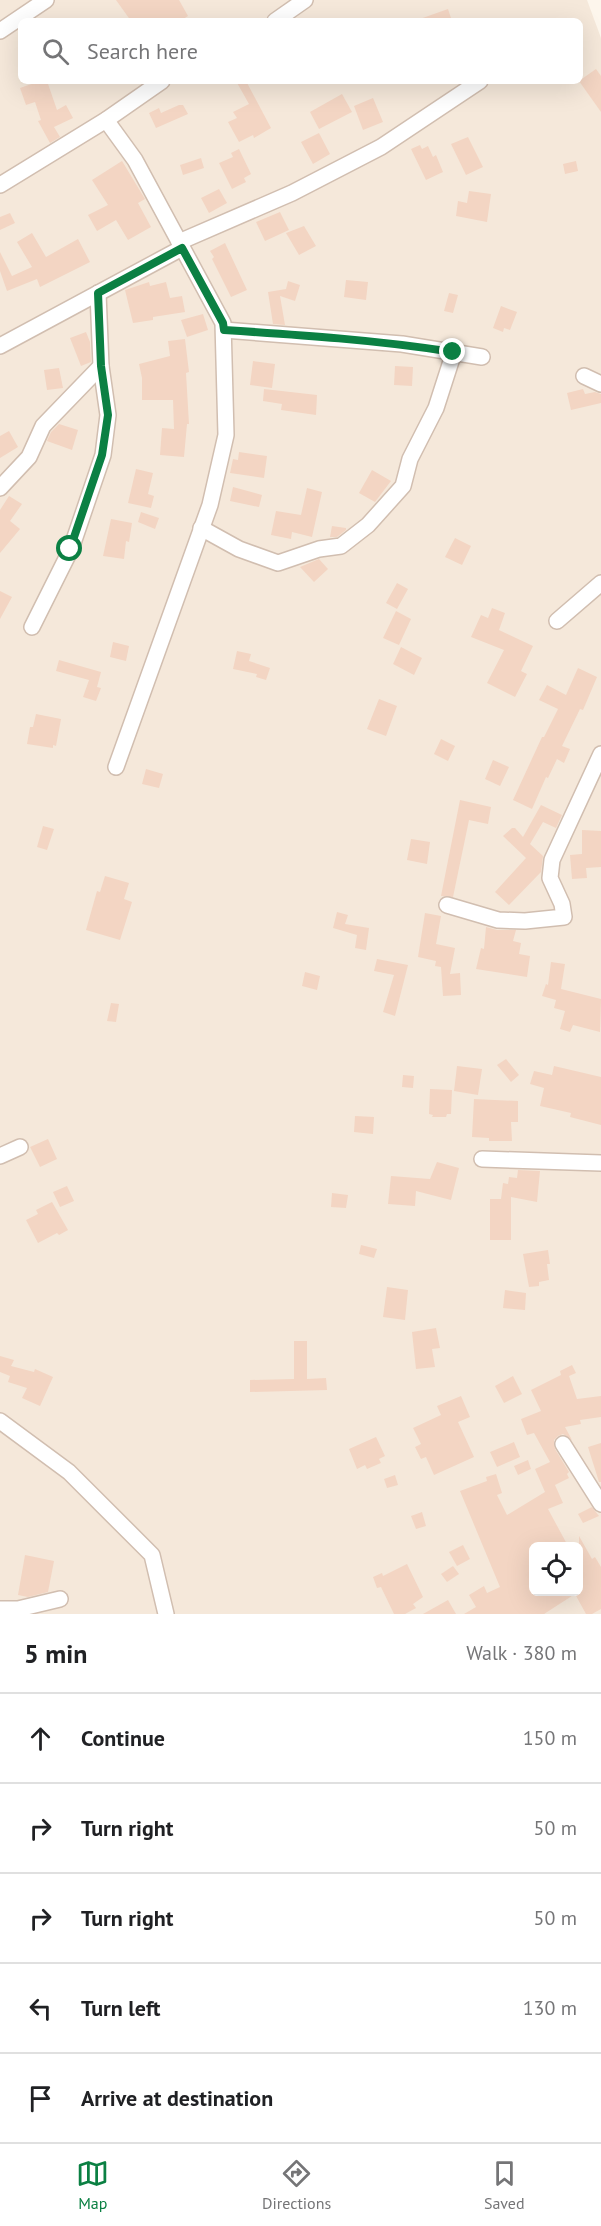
<!DOCTYPE html>
<meta charset="utf-8">
<style>
:root{--surface:#fff;--page:#f6f6f6;--text:#202124;--muted:#757577;--line:#e0e0e0;--accent:#0b8043}
body{margin:0;font-family:"PT Sans",sans-serif;background:var(--page);color:var(--text)}
.controls{position:absolute;right:18px;bottom:18px;display:grid;overflow:hidden;border-radius:9px;box-shadow:0 6px 24px #0002}
.controls button{width:54px;height:54px;display:grid;place-items:center;padding:0;border:0;border-bottom:2px solid var(--line);background:var(--surface);color:var(--text);font:30px sans-serif}
.stop{position:absolute;width:18px;height:18px;margin:-14px;border:4px solid #0b8043;border-radius:50%;background:#fff}
.stop.end{background:#0b8043;border-color:#fff;box-shadow:0 2px 6px #0008}
.list{margin:0;padding:0;list-style:none}
h2{display:flex;justify-content:space-between;align-items:center;height:78px;margin:0;padding:0 24px;font-size:26px}
h2 small{font-size:20px;font-weight:400;color:var(--muted)}
.list li{display:grid;grid-template-columns:39px 1fr auto;gap:18px;align-items:center;box-sizing:border-box;height:90px;padding:0 24px;border-top:2px solid var(--line)}
.list b{display:block;font-size:22px;white-space:nowrap}
.list em{font-size:20px;font-style:normal;color:var(--muted)}
.icon{flex:none;width:33px;height:33px;fill:none;stroke:currentColor;stroke-width:2;stroke-linecap:round;stroke-linejoin:round}
.map{position:relative;flex:none;width:601px;height:1614px;overflow:hidden}
.search{position:absolute;background:var(--surface);box-shadow:0 6px 24px #0002;left:18px;right:18px;top:18px;height:66px;display:flex;align-items:center;gap:15px;box-sizing:border-box;padding:0 21px;border-radius:9px;color:var(--muted);font-size:22px}
.sheet{height:528px;background:var(--surface)}
nav{display:flex;justify-content:space-around;align-items:center;box-sizing:border-box;height:84px;border-top:2px solid var(--line);background:var(--surface);font-size:16px;color:var(--muted)}
nav a{display:grid;justify-items:center;gap:3px}
nav .on{color:var(--accent)}
.map>svg:first-child{display:block}
.residential{fill:#f5e8da;fill-rule:evenodd}
.building{fill:#f3d5c3}
.lines{fill:none;stroke-linecap:round;stroke-linejoin:round}
.minor-casing{stroke:#d1beb0;stroke-width:18}
.minor{stroke:#fff;stroke-width:15}
.route{stroke:#0b8043;stroke-width:8}
</style>
<div class="map">
<svg width="601" height="1614" viewBox="0 0 601 1614">
<rect width="100%" height="100%" fill="#fdf6ec"/>
<path class="residential" d="M0,0H587L601,38V1614H0ZM21,21H580V81H21ZM534,1546H578V1592H534Z"/>
<g class="building">
<path d="M116,0H179L188,16L180,21H131Z"/>
<path d="M448,9L452,21H417V20Z"/>
<path d="M596,69L601,76V112L579,81Z"/>
<path d="M40,81H47L57,110L66,105L73,118L54,127L60,137L50,143L38,121L41,120L35,102L26,105L20,88Z"/>
<path d="M236,81H246L271,128L254,138L253,135L239,142L228,122L237,118L233,112L249,104Z"/>
<path d="M342,94L352,112L319,129L310,112Z"/>
<path d="M373,98L383,122L363,130L354,106Z"/>
<path d="M179,105H183L188,114L156,128L149,113L159,108L161,113Z"/>
<path d="M319,133L330,154L313,164L301,142Z"/>
<path d="M468,137L483,167L466,175L451,144Z"/>
<path d="M420,145L422,149L428,146L433,157L436,155L443,172L426,180L411,149Z"/>
<path d="M239,149L251,174L244,178L246,182L232,189L219,163L233,157L231,153Z"/>
<path d="M201,158L204,168L183,175L180,165Z"/>
<path d="M122,161L145,199L138,203L151,227L128,240L116,220L97,231L88,215L108,205L92,180Z"/>
<path d="M576,161L578,171L565,174L563,164Z"/>
<path d="M219,189L227,203L209,213L201,198Z"/>
<path d="M469,191L491,194L487,222L456,216L458,201L467,203Z"/>
<path d="M280,212L289,230L265,241L256,222Z"/>
<path d="M10,213L15,223L0,230V217Z"/>
<path d="M304,226L316,246L299,255L286,233Z"/>
<path d="M32,233L46,257L78,239L90,262L40,287L37,279L7,291L0,271V252L12,276L32,267L17,242Z"/>
<path d="M225,243L247,290L231,297L212,259L214,257L210,251Z"/>
<path d="M346,280L368,282L366,300L344,297Z"/>
<path d="M288,281L300,285L295,301L280,296L285,325L273,324L268,292L286,289Z"/>
<path d="M149,282L150,286L166,282L170,298L182,296L185,312L153,317V320L133,323L125,290Z"/>
<path d="M449,293L458,295L453,313L444,311Z"/>
<path d="M501,306L517,312L510,330L504,328L503,332L493,328Z"/>
<path d="M203,314L208,330L187,337L181,320Z"/>
<path d="M86,332L90,342L91,362L81,366L70,338Z"/>
<path d="M185,339L189,372L186,373L189,424H187L184,457L160,455L162,428L174,429L173,400H142V378L139,364L170,356L168,341Z"/>
<path d="M253,361L275,364L272,388L250,385Z"/>
<path d="M395,366L413,367L412,386L394,385Z"/>
<path d="M59,368L63,388L47,390L44,370Z"/>
<path d="M264,389L317,395L316,415L281,410L282,404L263,401Z"/>
<path d="M583,389L585,394L595,392L601,394V403L571,410L567,393Z"/>
<path d="M59,424L78,430L72,450L47,441L51,432Z"/>
<path d="M9,431L18,447L0,458V436Z"/>
<path d="M239,452L267,456L264,478L230,473L233,459L238,460Z"/>
<path d="M136,469L153,473L148,494L154,496L151,508L128,503Z"/>
<path d="M372,470L391,481L375,502L359,493Z"/>
<path d="M233,487L262,495L259,507L230,501Z"/>
<path d="M307,488L322,492L312,537L292,532L291,539L271,535L276,511L301,515Z"/>
<path d="M9,496L22,504L10,521L20,529L0,553V510Z"/>
<path d="M141,512L159,518L155,529L138,522Z"/>
<path d="M111,519L132,523L129,542L126,541L124,559L103,556Z"/>
<path d="M332,526L346,528V530L337,537H330Z"/>
<path d="M455,538L471,546L462,565L445,557Z"/>
<path d="M319,559L328,569L314,582L300,567Z"/>
<path d="M397,583L408,589L397,609L386,603Z"/>
<path d="M0,591L12,597L0,619Z"/>
<path d="M492,608L505,613L499,630L533,646L521,671L527,674L515,697L487,683L504,650L471,637L481,615L488,618Z"/>
<path d="M396,611L411,619L399,645L383,638Z"/>
<path d="M113,642L129,646L126,661L110,657Z"/>
<path d="M401,647L422,658L414,675L393,664Z"/>
<path d="M237,651L251,654L249,661L270,668L266,680L256,677L257,674L233,669Z"/>
<path d="M59,660L101,672L97,687L101,688L96,701L83,697L89,680L56,671Z"/>
<path d="M578,668L597,677L583,710L580,709L562,746L570,749L564,763L557,759L548,778L546,777L532,809L513,800L542,737H544L558,709L539,700L547,685L566,695Z"/>
<path d="M379,699L397,706L386,736L367,729Z"/>
<path d="M36,714L61,719L56,746L53,745V748L27,744L30,727H33Z"/>
<path d="M441,739L455,746L448,761L434,754Z"/>
<path d="M493,760L509,767L500,786L485,779Z"/>
<path d="M146,769L163,774L159,788L142,784Z"/>
<path d="M460,800L491,807L488,824L469,820L453,897L441,896Z"/>
<path d="M541,805L562,815L556,828L543,822L530,844L543,856L541,872L509,905L495,892L526,858L503,836L512,828H515L523,837Z"/>
<path d="M43,826L54,829L47,850L37,847Z"/>
<path d="M582,830L601,831V867L586,868L587,878L572,879L570,855L582,854Z"/>
<path d="M411,839L430,842L427,864L407,860Z"/>
<path d="M105,876L129,883L124,899L132,902L120,940L86,930L97,891L100,892Z"/>
<path d="M337,912L348,915L345,924L369,928L366,950L355,948L357,935L333,928Z"/>
<path d="M425,913L441,916L436,944L455,948L450,974L460,973L461,995L443,996L441,967L435,966L436,961L418,957Z"/>
<path d="M486,927L497,930H516L513,941L521,943L519,954L530,956L527,977L476,969L481,948L484,949Z"/>
<path d="M377,959L408,965L395,1016L383,1012L394,975L374,971Z"/>
<path d="M551,962L565,964L561,989L601,999L600,1032L573,1025L570,1032L560,1029L565,1011L554,1008L556,1000L542,996L546,984L548,985Z"/>
<path d="M305,972L320,976L317,990L302,986Z"/>
<path d="M111,1003L119,1004L116,1022L107,1021Z"/>
<path d="M506,1059L519,1075L511,1082L497,1065Z"/>
<path d="M457,1066L482,1069L478,1095L454,1091Z"/>
<path d="M554,1066L601,1077V1125L570,1117L571,1113L540,1106L544,1088L530,1084L534,1071L552,1075Z"/>
<path d="M403,1075L414,1076L413,1088L402,1087Z"/>
<path d="M430,1089L452,1090L451,1114H447L446,1117H432L433,1115L429,1114Z"/>
<path d="M474,1099L518,1101V1122H511L512,1141H489V1138L472,1137Z"/>
<path d="M355,1116L374,1117L373,1134L354,1132Z"/>
<path d="M48,1139L57,1159L40,1167L30,1147Z"/>
<path d="M437,1162L459,1168L451,1200L416,1191L415,1206L388,1204L391,1176L430,1179Z"/>
<path d="M518,1170L540,1171L537,1202L511,1197V1240H490V1199H501L503,1183L508,1184L509,1177L517,1178Z"/>
<path d="M67,1186L74,1201L60,1207L53,1192Z"/>
<path d="M332,1193L348,1195L346,1208L331,1207Z"/>
<path d="M52,1202L68,1230L59,1235L57,1233L38,1243L26,1220L38,1214L36,1210Z"/>
<path d="M361,1245L377,1249L374,1258L359,1254Z"/>
<path d="M548,1250L550,1264H547L549,1280L539,1282V1286L529,1287L523,1254Z"/>
<path d="M387,1287L408,1290L405,1320L383,1317Z"/>
<path d="M505,1290L526,1293L525,1310L503,1308Z"/>
<path d="M436,1328L440,1348L432,1349L435,1367L416,1369L412,1332Z"/>
<path d="M294,1341H307V1379L326,1378L327,1390L250,1392V1380L294,1379Z"/>
<path d="M0,1356L14,1360L11,1366L34,1372L35,1369L53,1377L40,1406L22,1398L27,1388L8,1382L10,1376L0,1372Z"/>
<path d="M572,1365L576,1373L569,1376L577,1399L601,1396V1417L580,1420L581,1424L565,1427L572,1440L563,1434L558,1436L554,1440L555,1449L569,1472L567,1474L569,1478L555,1485L563,1503L548,1509L568,1546H534V1592H579V1536L592,1559L595,1557L601,1567V1609L592,1614H586L575,1594L544,1614H464L476,1607L469,1595L484,1586L487,1593L500,1587L460,1491L487,1481L486,1477L496,1474L502,1493L497,1495L507,1515L545,1492L535,1469L550,1462L534,1433L527,1435L521,1419L541,1411L531,1390L561,1375L560,1371Z"/>
<path d="M513,1376L522,1394L504,1403L495,1386Z"/>
<path d="M461,1396L470,1417L458,1422L474,1457L434,1475L426,1457L421,1459L415,1447L421,1444L413,1428L441,1415L437,1406Z"/>
<path d="M376,1437L385,1456L379,1459L381,1463L367,1469L365,1465L357,1469L349,1449Z"/>
<path d="M514,1442L520,1457L497,1467L490,1452Z"/>
<path d="M601,1443V1482H599L588,1447Z"/>
<path d="M528,1460L531,1469L518,1475L514,1466Z"/>
<path d="M395,1475L398,1485L387,1488L384,1479Z"/>
<path d="M592,1507L599,1516L583,1523L578,1514Z"/>
<path d="M422,1512L426,1526L416,1529L411,1516Z"/>
<path d="M463,1545L470,1559L457,1566L449,1552Z"/>
<path d="M25,1555L54,1561L48,1592L28,1597L18,1595Z"/>
<path d="M407,1564L423,1597L413,1604L416,1608L405,1614H394L381,1587L377,1588L373,1577L382,1573L383,1576Z"/>
<path d="M453,1566L459,1574L447,1582L441,1574Z"/>
<path d="M448,1600L456,1614H423Z"/>
</g>
<g class="lines">
<g class="minor-casing">
<g id="minor">
<path d="M275,21L305,0"/>
<path d="M0,31L46,0"/>
<path d="M106,120L135,160L223,323L226,435L210,505L116,767"/>
<path d="M0,185L106,120L162,81"/>
<path d="M179,242L292,193L381,147L480,81"/>
<path d="M224,330L402,344L482,357"/>
<path d="M0,346L182,248"/>
<path d="M584,376L601,384"/>
<path d="M0,488L29,457L43,426L101,366"/>
<path d="M201,528L239,549L278,563L319,549L341,546L368,525L403,486L410,459L436,408L454,352"/>
<path d="M557,621L601,583"/>
<path d="M32,627L71,549L103,455L108,415L101,366L98,293"/>
<path d="M447,905L498,920L525,921L564,917L562,904L550,878L552,860L601,754"/>
<path d="M0,1156L20,1147"/>
<path d="M482,1159L601,1163"/>
<path d="M0,1421L69,1472L152,1555L166,1614"/>
<path d="M563,1444L601,1504"/>
<path d="M0,1609H18L60,1599"/>
</g>
</g>
<use href="#minor" class="minor"/>
</g>
<g class="lines">
<path class="route" d="M70,549L102,455L108,415L101,366L98,293L182,248L223,323L224,330C301,335 377,340 453,352"/>
</g>
</svg>
<div class="controls">
<button><svg class="icon" aria-label="locate" viewBox="0 0 24 24"><circle cx="12" cy="12" r="6"/><path d="M12 2v4M12 18v4M2 12h4M18 12h4"/></svg></button>
</div>
<div class="stop" style="left:70px;top:549px"></div>
<div class="stop end" style="left:453px;top:352px"></div>
<div class="search"><svg class="icon" aria-label="search" viewBox="0 0 24 24"><circle cx="10" cy="10" r="6"/><path d="M15 15l6 6"/></svg>Search here</div>
</div>
<section class="sheet">
<h2>5 min<small>Walk · 380 m</small></h2>
<ul class="list">
<li><svg class="icon" aria-label="ahead" viewBox="0 0 24 24"><path d="M12 20V5M6 11l6-6 6 6"/></svg><div><b>Continue</b></div><em>150 m</em></li>
<li><svg class="icon" aria-label="right" viewBox="0 0 24 24"><path d="M7 20v-9h11M14 6l5 5-5 5"/></svg><div><b>Turn right</b></div><em>50 m</em></li>
<li><svg class="icon" aria-label="right" viewBox="0 0 24 24"><path d="M7 20v-9h11M14 6l5 5-5 5"/></svg><div><b>Turn right</b></div><em>50 m</em></li>
<li><svg class="icon" aria-label="left" viewBox="0 0 24 24"><path d="M17 20v-9H6M10 6l-5 5 5 5"/></svg><div><b>Turn left</b></div><em>130 m</em></li>
<li><svg class="icon" aria-label="arrive" viewBox="0 0 24 24"><path d="M6 21V4h12l-3 4 3 4H6"/></svg><div><b>Arrive at destination</b></div></li>
</ul>
</section>
<nav>
<a class="on"><svg class="icon" aria-label="map" viewBox="0 0 24 24"><path d="M3 6l6-2 6 2 6-2v14l-6 2-6-2-6 2zM9 4v14M15 6v14"/></svg>Map</a>
<a><svg class="icon" aria-label="directions" viewBox="0 0 24 24"><path d="M12 3l9 9-9 9-9-9zM9 14v-3h6M13 9l2 2-2 2"/></svg>Directions</a>
<a><svg class="icon" aria-label="saved" viewBox="0 0 24 24"><path d="M7 4h10v16l-5-4-5 4z"/></svg>Saved</a>
</nav>
